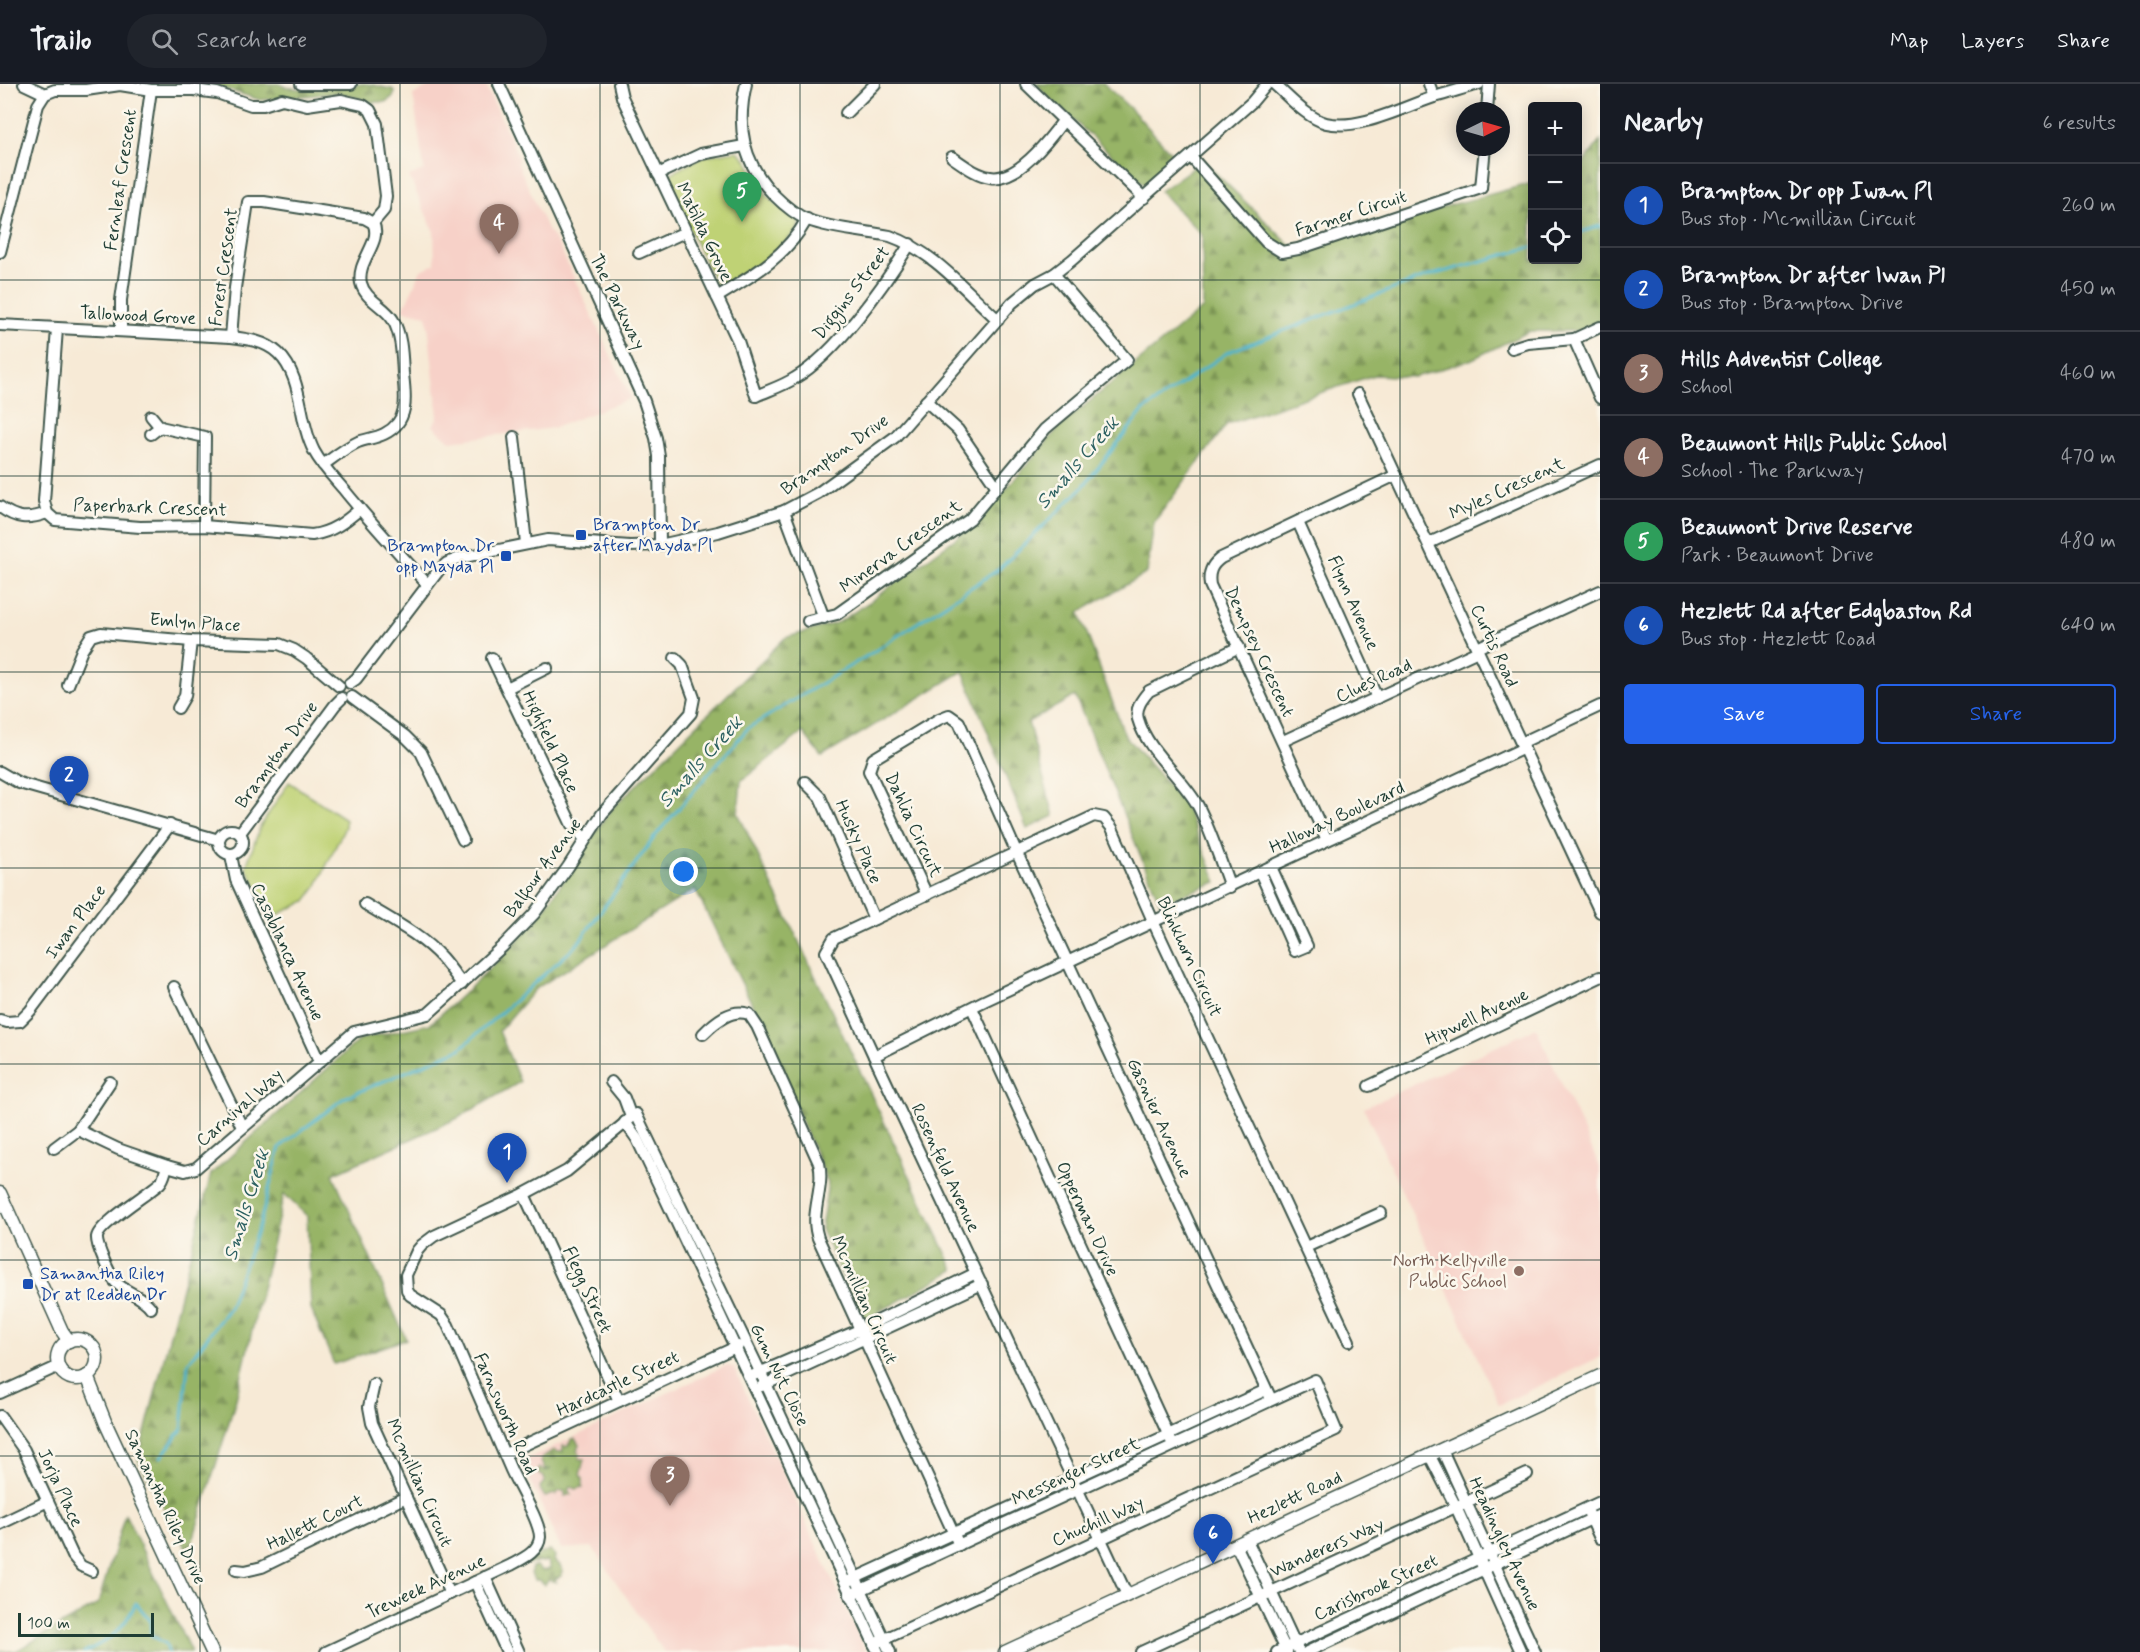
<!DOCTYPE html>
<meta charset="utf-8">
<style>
:root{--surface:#171b24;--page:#20242c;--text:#f1f3f6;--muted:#9ea1a6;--line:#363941;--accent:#2563eb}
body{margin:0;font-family:Mynerve,sans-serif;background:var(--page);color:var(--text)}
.controls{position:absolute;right:18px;top:18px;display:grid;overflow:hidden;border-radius:6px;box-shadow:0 3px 15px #0003}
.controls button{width:54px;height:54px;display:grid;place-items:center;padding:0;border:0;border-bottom:2px solid var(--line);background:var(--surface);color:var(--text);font:30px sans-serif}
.compass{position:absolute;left:1456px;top:18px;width:54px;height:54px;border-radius:50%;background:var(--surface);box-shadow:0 3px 15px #0003;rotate:85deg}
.scale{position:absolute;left:18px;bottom:15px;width:136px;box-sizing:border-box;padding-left:6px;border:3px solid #1f3d34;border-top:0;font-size:16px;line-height:21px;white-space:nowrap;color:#1f3d34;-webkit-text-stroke:4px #fbf7ec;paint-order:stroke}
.you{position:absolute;left:684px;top:788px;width:21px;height:21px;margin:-15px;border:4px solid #fff;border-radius:50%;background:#1a73e8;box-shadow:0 0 0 9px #1a73e833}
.badge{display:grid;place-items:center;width:39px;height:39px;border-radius:50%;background:var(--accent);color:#fff;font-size:20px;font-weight:700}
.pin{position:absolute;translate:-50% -50px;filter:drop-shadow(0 2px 3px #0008)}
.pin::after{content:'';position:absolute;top:32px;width:21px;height:18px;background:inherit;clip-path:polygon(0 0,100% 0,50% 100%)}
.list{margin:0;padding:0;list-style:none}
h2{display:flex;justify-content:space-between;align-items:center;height:78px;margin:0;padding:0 24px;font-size:26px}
h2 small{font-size:20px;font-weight:400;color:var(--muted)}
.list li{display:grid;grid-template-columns:39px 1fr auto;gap:18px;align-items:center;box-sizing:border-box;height:84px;padding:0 24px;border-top:2px solid var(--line)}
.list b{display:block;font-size:22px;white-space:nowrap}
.list p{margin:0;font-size:20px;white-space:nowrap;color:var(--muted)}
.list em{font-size:20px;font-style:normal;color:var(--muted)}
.actions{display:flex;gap:12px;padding:18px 24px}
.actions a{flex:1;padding:14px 0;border:2px solid var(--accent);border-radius:6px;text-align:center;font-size:21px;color:var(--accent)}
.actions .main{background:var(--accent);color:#fff}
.icon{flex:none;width:33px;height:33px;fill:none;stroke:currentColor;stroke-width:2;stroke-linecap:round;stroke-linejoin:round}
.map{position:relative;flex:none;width:1600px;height:1568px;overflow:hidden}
header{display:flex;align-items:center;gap:36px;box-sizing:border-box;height:84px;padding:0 30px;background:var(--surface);border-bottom:2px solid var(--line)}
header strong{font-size:28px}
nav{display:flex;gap:33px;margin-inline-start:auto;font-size:21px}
.search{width:420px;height:54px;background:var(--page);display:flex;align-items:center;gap:15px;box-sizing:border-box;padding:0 21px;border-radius:33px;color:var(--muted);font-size:22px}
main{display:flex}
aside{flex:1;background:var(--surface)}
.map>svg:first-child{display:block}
.built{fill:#f7d1c8}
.forest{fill:url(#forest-firs);stroke:#5b784d;stroke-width:1.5}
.green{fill:#bfd275;stroke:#6f8854;stroke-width:1.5}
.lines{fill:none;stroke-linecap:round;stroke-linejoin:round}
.stream{stroke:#4eb4cc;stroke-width:3}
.minor-casing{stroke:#3f574c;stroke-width:14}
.major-casing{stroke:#3f574c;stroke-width:15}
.minor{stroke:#fff;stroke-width:10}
.major{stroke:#fff;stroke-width:12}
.grid{fill:none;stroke:#1f3d34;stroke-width:1.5;stroke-opacity:0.55}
.transit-dot{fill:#1a4fb4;stroke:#fbf7ec;stroke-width:2}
.education-dot{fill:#8d6e63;stroke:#fbf7ec;stroke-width:2}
.labels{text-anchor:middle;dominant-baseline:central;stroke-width:5;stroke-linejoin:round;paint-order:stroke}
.street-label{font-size:18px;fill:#1f3d34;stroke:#fbf7ec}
.transit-label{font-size:18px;fill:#164399;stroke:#fbf7ec;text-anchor:start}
.education-label{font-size:18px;fill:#785e54;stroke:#fbf7ec;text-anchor:end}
.water-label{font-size:20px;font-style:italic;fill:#2d6162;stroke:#fbf7ec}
</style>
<header>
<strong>Trailo</strong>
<div class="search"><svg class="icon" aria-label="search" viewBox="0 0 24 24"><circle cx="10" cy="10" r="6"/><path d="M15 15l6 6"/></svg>Search here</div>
<nav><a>Map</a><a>Layers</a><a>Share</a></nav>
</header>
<main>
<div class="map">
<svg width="1600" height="1568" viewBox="0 0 1600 1568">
<defs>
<pattern id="forest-firs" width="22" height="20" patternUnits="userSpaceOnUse" patternTransform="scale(1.5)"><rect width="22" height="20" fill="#97b466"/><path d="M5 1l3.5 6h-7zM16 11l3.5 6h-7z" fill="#7b9455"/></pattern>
</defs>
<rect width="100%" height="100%" fill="#fbf7ec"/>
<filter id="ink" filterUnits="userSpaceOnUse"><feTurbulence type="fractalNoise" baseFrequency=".0167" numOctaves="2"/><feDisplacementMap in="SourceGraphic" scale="12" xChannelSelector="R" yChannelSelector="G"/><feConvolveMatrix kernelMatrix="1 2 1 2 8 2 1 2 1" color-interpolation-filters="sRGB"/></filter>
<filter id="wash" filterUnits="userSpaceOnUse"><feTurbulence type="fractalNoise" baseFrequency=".008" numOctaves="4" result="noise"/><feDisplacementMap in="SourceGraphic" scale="24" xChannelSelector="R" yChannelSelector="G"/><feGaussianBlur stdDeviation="1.35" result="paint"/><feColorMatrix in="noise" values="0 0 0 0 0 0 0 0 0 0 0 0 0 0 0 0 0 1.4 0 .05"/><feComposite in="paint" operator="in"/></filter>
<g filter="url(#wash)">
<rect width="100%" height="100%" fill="#f7ead6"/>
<g class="built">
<path d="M435,0H485L518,72V80L548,147L558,160L631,314L553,344L450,357L433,342L438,332L427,231L403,226L421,186L435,180L434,148L409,92L424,86L413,11Z"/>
<path d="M1536,944L1600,1083V1273L1499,1321L1364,1024Z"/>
<path d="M727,1281L734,1284L866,1568H664L592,1463L561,1465L523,1381L525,1376Z"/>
</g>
<g class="forest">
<path d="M190,0H279C302,11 339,2 364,0C373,0 383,4 392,5L395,8L393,13L385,18H372L339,9L260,16L229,6Z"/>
<path d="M1037,0H1104L1133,27L1175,73L1147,103L1047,12Z"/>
<path d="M1600,57V236L1582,247H1530L1470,276L1415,293L1374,291L1227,340L1154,438L1147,489L1079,528L1125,652L1184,719L1217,798L1160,819L1075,612L1028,638L1054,732L1027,745L963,587L822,673L803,648L741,697L738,729L954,1186L863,1237L821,1145L828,1099L751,918L695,805L535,905L499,947L520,998L458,1034L333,1090L406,1255L334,1280L311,1225L307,1132L284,1110L236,1315L189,1469L138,1376L211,1090L360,955L430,940L472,902L535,839L611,726L785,554L839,538L868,519L979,437L1061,341L1203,224L1202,151L1160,107L1203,77L1293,164L1532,99V176H1578V86Z"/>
<path d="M572,1355H575L579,1361L577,1367L580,1370L579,1375H584L580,1391L583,1395V1403L576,1405L571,1402L568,1406L571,1410L565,1412V1407H559L556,1411L554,1410L545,1413L541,1407L540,1403L545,1397L544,1393L538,1389L539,1384L546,1387L551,1385H545L541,1378L542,1374L553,1366L557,1368H563V1362L567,1363Z"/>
<path d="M125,1430L191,1568H0L16,1567L98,1520Z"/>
<path d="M550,1466L555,1472L554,1477L559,1480L563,1487L561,1492L555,1495L556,1498L549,1496L544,1501L540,1496H535C531,1491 530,1489 532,1483L536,1482L542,1487L550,1485L548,1477L528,1480L525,1476Z"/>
</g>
<g class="green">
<path d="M737,67C750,74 758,101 768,113C776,122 789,129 798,136L799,140L797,146L764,180L722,205L717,201L664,93L704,72Z"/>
<path d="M289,698L345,735V743L316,803L306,817L273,833L246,783L260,743Z"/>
</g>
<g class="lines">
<g class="stream">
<path d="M1578,149L1600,142"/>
<path d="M161,1373L182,1345L188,1279L229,1224L260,1139L280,1063L344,1014L460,965L576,862L656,751L748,644L870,570L999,485L1082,404L1143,327L1228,268L1425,193L1532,163"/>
<path d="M84,1568C111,1556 123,1546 136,1519L150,1536L151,1551L166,1560L168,1568"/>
</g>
</g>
</g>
<g filter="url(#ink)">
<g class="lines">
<g class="minor-casing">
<g id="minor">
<path d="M24,0L45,10"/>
<path d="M301,0H351"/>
<path d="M499,0L644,317L656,354L659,372L660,461"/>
<path d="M619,0L622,13L738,257L756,312C769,306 783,302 795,294C836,270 884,201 910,160"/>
<path d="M746,0C736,43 743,79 774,111C783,120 796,131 808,136C832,145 864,147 890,152C933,167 965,206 998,236"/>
<path d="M1026,0L1144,114"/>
<path d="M1274,0C1289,13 1307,34 1326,39C1359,47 1403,23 1434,13C1449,9 1464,4 1479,0"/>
<path d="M1429,0L1434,13"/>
<path d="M151,6H194L217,9L251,21H263L282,15L307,21L341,16L363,21L370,26L377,40L386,112L384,126L373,139"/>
<path d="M1487,27L1489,0"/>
<path d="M846,29L875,0"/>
<path d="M952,73C964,81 976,91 990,93C1017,98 1049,56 1063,37"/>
<path d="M1191,73L1266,158L1282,168L1298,165L1481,104L1485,63"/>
<path d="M658,90L701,70L744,62"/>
<path d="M0,168L38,21L45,10L55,6H86L120,1L151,6L121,216V247"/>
<path d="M639,169L685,148"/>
<path d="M717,213C752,192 786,173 807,135"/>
<path d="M0,241L231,253C248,255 265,257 278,269C304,294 298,337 314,367C322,382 334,394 345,407C371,439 399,469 427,500"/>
<path d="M57,245L44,417L47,429L55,436L140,443L204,442L312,451C332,448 345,438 360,425"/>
<path d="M231,253L235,204L248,118H264L364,134L373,139C383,158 356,177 361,199C365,216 385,222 393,236C402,252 402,273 403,290C406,314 409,338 384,350C376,354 366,355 358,358C345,364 334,373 323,381"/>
<path d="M1574,255L1600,314"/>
<path d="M1512,264L1528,259L1574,255L1600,243"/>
<path d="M1358,310L1600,828"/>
<path d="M926,317L958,346L997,403"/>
<path d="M160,343L205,353L204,442"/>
<path d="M151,350L160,343L151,332"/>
<path d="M514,353L526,459"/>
<path d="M0,423C16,435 28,436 47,429"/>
<path d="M784,427L824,534"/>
<path d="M1298,438L1377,614"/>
<path d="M1429,459L1600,381"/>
<path d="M808,537L837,530L970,435L1045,345L1127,276L1054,190"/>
<path d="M1477,564L1600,507"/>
<path d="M492,574L572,741L585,755"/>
<path d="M350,599L356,595L439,486L447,479L459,474L548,456L630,462L660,461L718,448L784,427L818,409L895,353L1012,219L1035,200L1054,190L1072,176L1252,18L1267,0"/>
<path d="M68,601L82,566L91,552L101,549L191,557L279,560L294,566L306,574L339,602"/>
<path d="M507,604L547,584"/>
<path d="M352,613L405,652L421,668L463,756"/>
<path d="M178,624L185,612L191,557"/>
<path d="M1283,657L1478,567"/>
<path d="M1521,659L1600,622"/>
<path d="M0,688L19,699L219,756"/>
<path d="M805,698L820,713L874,835"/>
<circle cx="231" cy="758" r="12"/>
<path d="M240,749L335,621L342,614"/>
<path d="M1327,756L1210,501C1208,489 1211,481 1221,474L1396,391"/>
<path d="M231,771L236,796L319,977"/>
<path d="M1260,788L1295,867L1307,862L1271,783"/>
<path d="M1230,803C1220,776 1211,747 1198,722C1182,693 1147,667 1138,635C1135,624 1142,615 1149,607L1239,563"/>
<path d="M927,811L869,687L873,675L939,635L949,631L959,638L1016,767L1271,1315"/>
<path d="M365,820C391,836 421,851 442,874C449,882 455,891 462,900"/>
<path d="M174,903L242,1043"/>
<path d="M972,924L1173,1361"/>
<path d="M0,936L7,938L20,937L30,927L170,741"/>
<path d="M703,950C715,938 731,924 749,930L757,942L819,1079C825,1105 809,1129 818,1154L959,1461"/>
<path d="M874,972L826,868L834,854L1094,732L1104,734L1112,744L1157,846L1349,1257"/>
<path d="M611,998L624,1014L631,1033"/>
<path d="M1369,1002L1600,893"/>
<path d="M625,1038L637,1055L667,1118L878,1568"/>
<path d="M78,1046L118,1065L167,1082L185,1087L196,1084L354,948L428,930L503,862L534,830L568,783L602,730L691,629L694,614L682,581L675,574"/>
<path d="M54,1064L78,1046L110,998"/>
<path d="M524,1110L619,1317"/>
<path d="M1306,1163L1381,1129"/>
<path d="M151,1224C141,1210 122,1208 114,1196C109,1188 96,1162 97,1153C99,1140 148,1110 160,1099C164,1095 165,1088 167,1082"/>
<path d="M754,1291L859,1246L976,1189"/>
<path d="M374,1300L369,1323L372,1339L450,1510"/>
<path d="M762,1302L982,1200"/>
<path d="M0,1309L59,1282"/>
<path d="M0,1332L24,1366L73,1472L81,1482L92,1487"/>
<path d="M1442,1366L1535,1568"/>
<path d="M505,1370L738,1262"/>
<path d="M1430,1372L1456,1423L1521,1568"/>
<path d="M1589,1430L1600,1454"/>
<path d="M0,1440L48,1417"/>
<path d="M1247,1456L1299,1568"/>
<path d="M1236,1461L1287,1568"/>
<path d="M236,1486L245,1487L262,1483L406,1413"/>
<path d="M485,1493L519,1568"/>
<path d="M849,1497L1266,1306"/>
<path d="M475,1498L507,1568"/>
<path d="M850,1511L1315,1296L1336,1346L874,1560"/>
<path d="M1127,1511L874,972L984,917L1524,664"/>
<path d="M326,1568L511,1481C522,1475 539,1468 540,1453C540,1437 518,1402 511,1386C490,1337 469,1289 448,1241L441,1231L410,1211L407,1206L406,1191L417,1167L422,1161L434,1152L524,1110L567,1087L636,1030L766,1300L890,1568"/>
<path d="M1141,1568L1527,1390"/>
<path d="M1277,1568L1600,1418"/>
<path d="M1307,1568L1600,1431"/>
</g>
</g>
<g class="major-casing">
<g id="major">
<path d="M0,1109L62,1247L69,1257"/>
<circle cx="77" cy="1275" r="20"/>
<path d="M87,1292L106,1340L212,1568"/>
<path d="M1005,1568L1600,1292"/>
</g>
</g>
<use href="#minor" class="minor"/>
<use href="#major" class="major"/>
</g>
</g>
<path class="grid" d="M200,0V1568M400,0V1568M600,0V1568M800,0V1568M1000,0V1568M1200,0V1568M1400,0V1568M0,196H1600M0,392H1600M0,588H1600M0,784H1600M0,980H1600M0,1176H1600M0,1372H1600"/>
<g class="transit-dot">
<rect x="575" y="445" width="12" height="12" rx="3"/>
<rect x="500" y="466" width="12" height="12" rx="3"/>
<rect x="22" y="1194" width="12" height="12" rx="3"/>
</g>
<circle class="education-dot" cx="1519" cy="1187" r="6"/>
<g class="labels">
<g class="street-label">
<text transform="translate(121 96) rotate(-82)">Fernleaf Crescent</text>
<text transform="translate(1351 130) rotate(-18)">Farmer Circuit</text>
<text transform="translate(704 148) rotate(64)">Matilda Grove</text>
<text transform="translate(224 183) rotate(-82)">Forest Crescent</text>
<text transform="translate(852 209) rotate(-52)">Diggins Street</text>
<text transform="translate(617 218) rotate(64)">The Parkway</text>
<text transform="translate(138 232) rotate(3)">Tallowood Grove</text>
<text transform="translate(835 371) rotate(-35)">Brampton Drive</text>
<text transform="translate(1507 405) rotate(-25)">Myles Crescent</text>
<text transform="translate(150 424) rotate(2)">Paperbark Crescent</text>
<text transform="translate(901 463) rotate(-36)">Minerva Crescent</text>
<text transform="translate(1353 519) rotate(66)">Flynn Avenue</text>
<text transform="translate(195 539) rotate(4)">Emlyn Place</text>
<text transform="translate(1494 562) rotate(65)">Curtis Road</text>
<text transform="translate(1259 568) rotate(65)">Dempsey Crescent</text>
<text transform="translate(1374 597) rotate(-25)">Clues Road</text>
<text transform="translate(550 658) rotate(65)">Highfield Place</text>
<text transform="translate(277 671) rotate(-54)">Brampton Drive</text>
<text transform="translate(1337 734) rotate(-25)">Halloway Boulevard</text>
<text transform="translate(913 741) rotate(65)">Dahlia Circuit</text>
<text transform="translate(858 758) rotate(66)">Husky Place</text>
<text transform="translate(543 784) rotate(-54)">Balfour Avenue</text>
<text transform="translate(76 838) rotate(-53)">Iwan Place</text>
<text transform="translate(287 868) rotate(65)">Casablanca Avenue</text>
<text transform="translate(1189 873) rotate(65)">Blinkhorn Circuit</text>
<text transform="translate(1477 933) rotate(-25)">Hipwell Avenue</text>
<text transform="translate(240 1024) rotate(-41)">Carnival Way</text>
<text transform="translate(1159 1034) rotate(65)">Gasnier Avenue</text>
<text transform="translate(945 1084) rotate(65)">Rosenfeld Avenue</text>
<text transform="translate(1087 1135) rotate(65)">Opperman Drive</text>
<text transform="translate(587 1206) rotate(65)">Flegg Street</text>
<text transform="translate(864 1216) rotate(66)">Mcmillian Circuit</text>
<text transform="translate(779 1291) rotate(64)">Gum Nut Close</text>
<text transform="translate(618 1300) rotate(-25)">Hardcastle Street</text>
<text transform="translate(505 1330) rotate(66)">Farnsworth Road</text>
<text transform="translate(1076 1388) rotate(-25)">Messenger Street</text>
<text transform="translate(419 1399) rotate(66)">Mcmillian Circuit</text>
<text transform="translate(60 1404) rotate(65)">Jorja Place</text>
<text transform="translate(1295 1414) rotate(-25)">Hezlett Road</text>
<text transform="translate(165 1423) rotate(65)">Samantha Riley Drive</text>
<text transform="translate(1098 1438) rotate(-24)">Chuchill Way</text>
<text transform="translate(315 1439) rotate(-26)">Hallett Court</text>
<text transform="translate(1504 1460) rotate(65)">Headingley Avenue</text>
<text transform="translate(1327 1464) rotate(-24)">Wanderers Way</text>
<text transform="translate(426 1503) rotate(-25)">Treweek Avenue</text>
<text transform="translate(1376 1504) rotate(-25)">Carisbrook Street</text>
</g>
<g class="transit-label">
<text x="593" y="441">Brampton Dr<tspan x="593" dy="21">after Mayda Pl</tspan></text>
<text x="494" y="462" text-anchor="end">Brampton Dr<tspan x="494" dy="21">opp Mayda Pl</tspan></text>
<text x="40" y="1190">Samantha Riley<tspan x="40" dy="21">Dr at Redden Dr</tspan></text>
</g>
<g class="education-label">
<text x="1507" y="1177">North Kellyville<tspan x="1507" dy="21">Public School</tspan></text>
</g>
<g class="water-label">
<text transform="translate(1078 379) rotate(-49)">Smalls Creek</text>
<text transform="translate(701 678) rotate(-48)">Smalls Creek</text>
<text transform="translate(247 1121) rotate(-73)">Smalls Creek</text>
</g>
</g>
</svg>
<div class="controls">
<button>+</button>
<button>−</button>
<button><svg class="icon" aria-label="locate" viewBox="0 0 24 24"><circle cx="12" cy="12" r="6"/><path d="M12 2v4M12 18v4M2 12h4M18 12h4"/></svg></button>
</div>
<svg class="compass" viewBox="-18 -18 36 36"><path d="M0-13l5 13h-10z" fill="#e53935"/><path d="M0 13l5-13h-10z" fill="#9ea1a6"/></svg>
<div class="scale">100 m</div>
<div class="you"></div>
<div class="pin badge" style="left:507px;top:1099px;background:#1a4fb4">1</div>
<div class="pin badge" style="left:69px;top:722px;background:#1a4fb4">2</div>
<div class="pin badge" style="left:670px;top:1422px;background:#8d6e63">3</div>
<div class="pin badge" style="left:499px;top:170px;background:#8d6e63">4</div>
<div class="pin badge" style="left:742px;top:138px;background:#2e9e5b">5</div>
<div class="pin badge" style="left:1213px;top:1480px;background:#1a4fb4">6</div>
</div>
<aside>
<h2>Nearby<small>6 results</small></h2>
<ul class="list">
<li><span class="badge" style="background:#1a4fb4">1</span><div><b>Brampton Dr opp Iwan Pl</b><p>Bus stop · Mcmillian Circuit</p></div><em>260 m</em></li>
<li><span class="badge" style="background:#1a4fb4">2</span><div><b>Brampton Dr after Iwan Pl</b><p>Bus stop · Brampton Drive</p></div><em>450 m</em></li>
<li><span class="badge" style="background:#8d6e63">3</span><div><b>Hills Adventist College</b><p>School</p></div><em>460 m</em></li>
<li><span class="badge" style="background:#8d6e63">4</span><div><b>Beaumont Hills Public School</b><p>School · The Parkway</p></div><em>470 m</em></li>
<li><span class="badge" style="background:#2e9e5b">5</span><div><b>Beaumont Drive Reserve</b><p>Park · Beaumont Drive</p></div><em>480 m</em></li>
<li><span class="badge" style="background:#1a4fb4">6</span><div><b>Hezlett Rd after Edgbaston Rd</b><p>Bus stop · Hezlett Road</p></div><em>640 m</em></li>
</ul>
<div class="actions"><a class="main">Save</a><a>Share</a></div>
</aside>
</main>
